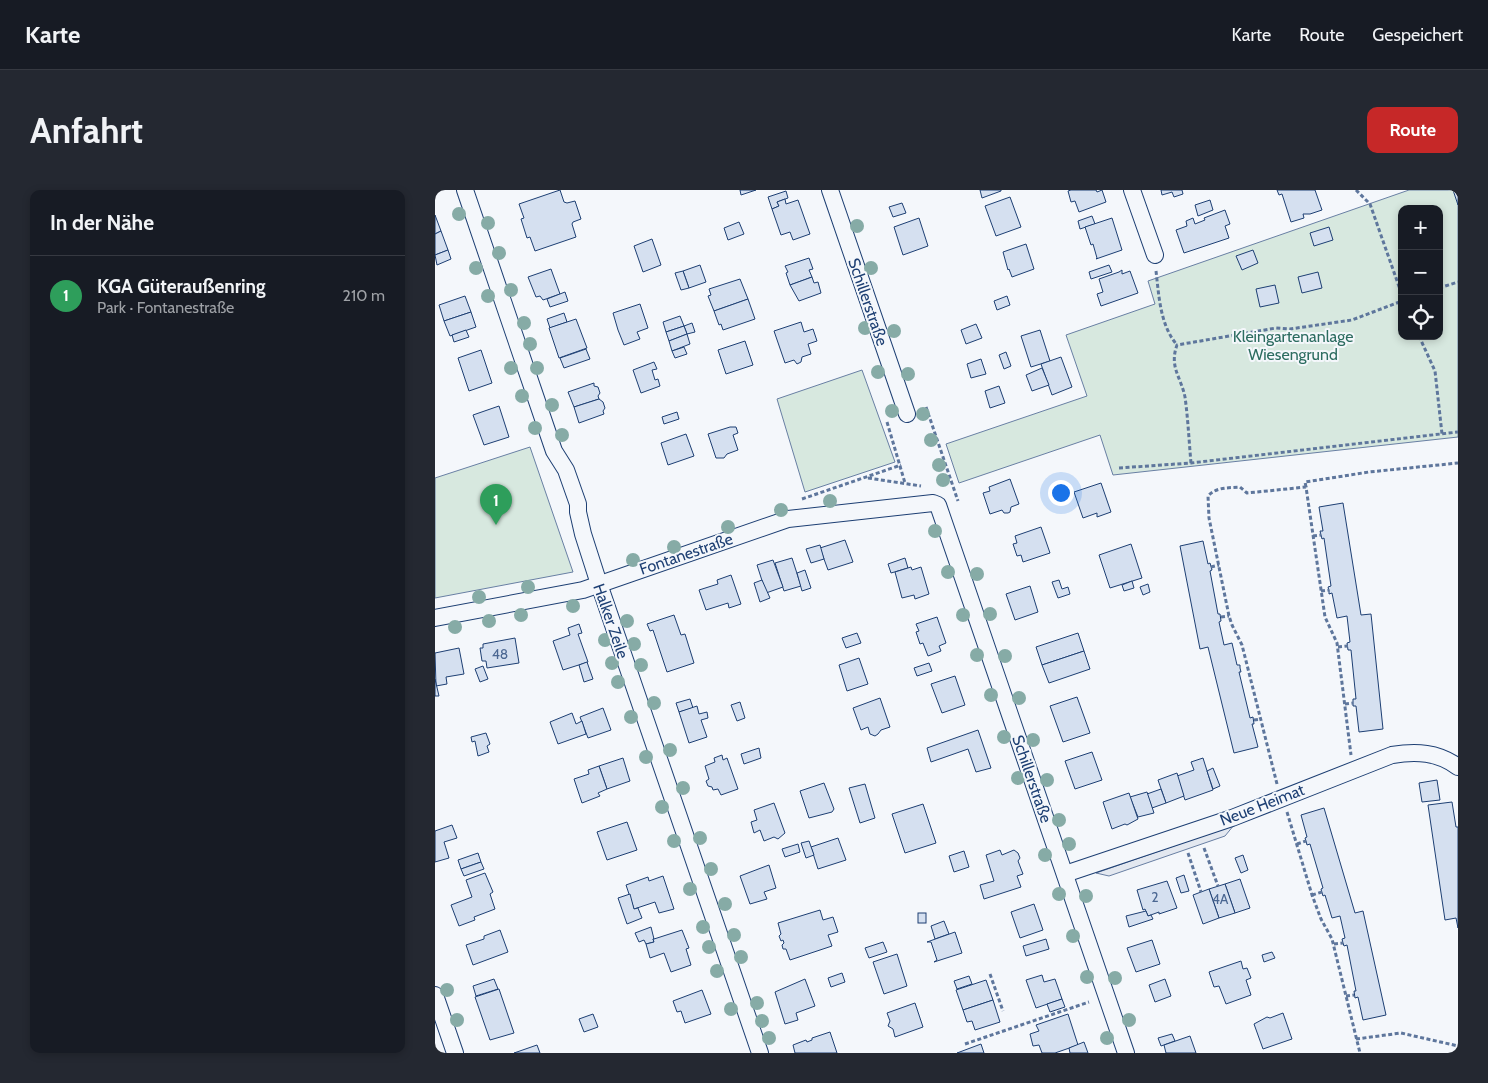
<!DOCTYPE html>
<html lang="de">
<meta charset="utf-8">
<style>
:root{--surface:#171b24;--page:#242831;--text:#f1f3f6;--muted:#9ea1a6;--line:#363941;--accent:#c62828}
body{margin:0;font-family:Cabin,sans-serif;background:var(--page);color:var(--text)}
.controls{position:absolute;right:15px;top:15px;display:grid;overflow:hidden;border-radius:10px;box-shadow:0 2px 8px #0003}
.controls button{width:45px;height:45px;display:grid;place-items:center;padding:0;border:0;border-bottom:1px solid var(--line);background:var(--surface);color:var(--text);font:25px sans-serif}
.you{position:absolute;left:625px;top:302px;width:18px;height:18px;margin:-12px;border:4px solid #fff;border-radius:50%;background:#1a73e8;box-shadow:0 0 0 8px #1a73e833}
.badge{display:grid;place-items:center;width:32px;height:32px;border-radius:50%;background:var(--accent);color:#fff;font-size:16px;font-weight:700}
.pin{position:absolute;translate:-50% -41px;filter:drop-shadow(0 1px 2px #0008)}
.pin::after{content:'';position:absolute;top:26px;width:18px;height:15px;background:inherit;clip-path:polygon(0 0,100% 0,50% 100%)}
.list{margin:0;padding:0;list-style:none}
h2{display:flex;justify-content:space-between;align-items:center;height:65px;margin:0;padding:0 20px;font-size:21px}
h2 small{font-size:16px;font-weight:400;color:var(--muted)}
.list li{display:grid;grid-template-columns:32px 1fr auto;gap:15px;align-items:center;box-sizing:border-box;height:80px;padding:0 20px;border-top:1px solid var(--line)}
.list b{display:block;font-size:19px;white-space:nowrap}
.list p{margin:0;font-size:16px;white-space:nowrap;color:var(--muted)}
.list em{font-size:16px;font-style:normal;color:var(--muted)}
.icon{flex:none;width:28px;height:28px;fill:none;stroke:currentColor;stroke-width:2;stroke-linecap:round;stroke-linejoin:round}
.map{position:relative;flex:none;width:1023px;height:863px;overflow:hidden;border-radius:10px}
header{display:flex;align-items:center;gap:30px;box-sizing:border-box;height:70px;padding:0 25px;background:var(--surface);border-bottom:1px solid var(--line)}
header strong{font-size:24px}
nav{display:flex;gap:28px;margin-inline-start:auto;font-size:18px}
.intro{display:flex;align-items:center;justify-content:space-between;box-sizing:border-box;height:120px;padding:0 30px}
h1{margin:0;font-size:35px}
.button{padding:12px 22px;border-radius:10px;background:var(--accent);color:#fff;font-size:18px;font-weight:700}
main{display:flex;gap:30px;padding:0 30px}
aside{flex:1;background:var(--surface);border-radius:10px;box-shadow:0 2px 8px #0003}
.map>svg:first-child{display:block}
.green{fill:#d7e8df;stroke:#687fa3;fill-rule:evenodd}
.parking{fill:#e3e8f0;stroke:#687fa3}
.building{fill:#d5e0f0;stroke:#1d3f73}
.lines{fill:none;stroke-linecap:round;stroke-linejoin:round}
.street-casing{stroke:#1d3f73;stroke-width:18}
.path{stroke:#5e769c;stroke-width:3;stroke-dasharray:4 2.5;stroke-linecap:butt}
.street{stroke:#f4f7fb;stroke-width:16}
.tree{fill:#86aba6}
.labels{text-anchor:middle;dominant-baseline:central;stroke-width:4;stroke-linejoin:round;paint-order:stroke}
.number-label{font-size:14px;fill:#4b6792}
.street-label{font-size:16px;fill:#1d3f73;stroke:#f4f7fb}
.park-label{font-size:16px;fill:#2c6c60;stroke:#f4f7fb}
</style>
<header>
<strong>Karte</strong>
<nav><a>Karte</a><a>Route</a><a>Gespeichert</a></nav>
</header>
<div class="intro"><h1>Anfahrt</h1><a class="button">Route</a></div>
<main>
<aside>
<h2>In der Nähe<small></small></h2>
<ul class="list">
<li><span class="badge" style="background:#2e9e5b">1</span><div><b>KGA Güteraußenring</b><p>Park · Fontanestraße</p></div><em>210 m</em></li>
</ul>
</aside>
<div class="map">
<svg width="1023" height="863" viewBox="0 0 1023 863">
<rect width="100%" height="100%" fill="#f4f7fb"/>
<g class="green">
<path d="M974,0H1023V247L678,285L665,245L524,293L511,254L652,206L631,145L720,114L713,91ZM967,19H1004V146H967Z"/>
<path d="M427,180L460,272L370,302L342,209Z"/>
<path d="M95,257L138,382L0,408V288Z"/>
</g>
<path class="parking" d="M799,635L790,646L674,686L661,683Z"/>
<g class="building">
<path d="M125,0L129,12L132,13L140,11L146,29L138,32L137,34L141,47L100,61L95,47L92,48L86,29L89,28L84,14Z"/>
<path d="M305,0H321L306,5Z"/>
<path d="M545,0H566V1L547,8Z"/>
<path d="M636,0H661L662,2L667,0L671,12L644,22L640,11L636,12L633,1Z"/>
<path d="M726,0H747L748,4L739,7L737,2L727,5Z"/>
<path d="M842,0H880L887,20L875,24H868L869,28L856,32L847,4L844,5Z"/>
<path d="M1018,0H1023V15Z"/>
<path d="M351,1L353,8L342,12L344,16L337,19L333,7Z"/>
<path d="M575,7L586,37L561,46L550,16Z"/>
<path d="M350,9L351,14L363,10L375,44L358,50L355,42L346,45L337,19L344,16L342,12Z"/>
<path d="M775,10L778,20L763,26L760,15Z"/>
<path d="M467,13L471,23L458,27L454,17Z"/>
<path d="M790,20L795,34L790,36L794,48L749,63L741,40L752,36L751,31L758,28L760,34L770,30L769,28Z"/>
<path d="M0,25L6,41L0,44Z"/>
<path d="M657,26L660,34L645,39L643,31Z"/>
<path d="M484,28L493,56L468,65L459,37Z"/>
<path d="M677,28L687,60L661,69L662,68L658,54L656,55L650,37Z"/>
<path d="M304,32L309,44L293,50L289,38Z"/>
<path d="M894,37L898,50L879,56L875,43Z"/>
<path d="M6,41L13,60L0,65V44Z"/>
<path d="M217,49L226,75L208,82L199,56Z"/>
<path d="M591,54L599,79L577,87L574,79L573,80L568,62Z"/>
<path d="M13,60L16,69L2,75L0,65Z"/>
<path d="M818,60L823,73L807,80L801,66Z"/>
<path d="M374,68L378,79L374,80L377,87L355,95L351,83L353,82L350,76Z"/>
<path d="M265,75L271,92L254,98L248,81Z"/>
<path d="M674,75L677,82L656,89L654,82Z"/>
<path d="M116,79L125,104L108,110L105,106L101,107L93,87Z"/>
<path d="M687,80V84L695,81L703,103L666,116L662,104L668,102L664,89L684,82Z"/>
<path d="M248,81L254,98L246,100L240,83Z"/>
<path d="M883,82L887,98L867,103L863,87Z"/>
<path d="M377,87L379,93L383,92L386,103L364,111L355,95Z"/>
<path d="M305,89L313,109L279,121L273,106L276,105L274,99Z"/>
<path d="M840,95L844,113L825,117L821,99Z"/>
<path d="M130,102L133,111L115,117L112,109Z"/>
<path d="M30,106L36,122L9,131L4,115Z"/>
<path d="M572,106L575,115L562,120L559,111Z"/>
<path d="M313,109L320,129L288,140L286,134L284,135L279,121Z"/>
<path d="M205,114L213,138L202,142L205,149L189,155L183,140L178,123Z"/>
<path d="M36,122L41,137L15,146L9,131Z"/>
<path d="M129,123L132,132L115,138L112,129Z"/>
<path d="M245,126L249,136L231,142L228,132Z"/>
<path d="M141,129L152,158L124,168L114,138Z"/>
<path d="M366,132L369,142L378,139L382,151L373,154L376,164L367,167L366,172L362,174L359,170L350,173L339,141Z"/>
<path d="M257,133L260,142L252,144L249,136Z"/>
<path d="M541,134L547,148L531,154L526,140Z"/>
<path d="M249,136L252,144L234,151L231,142Z"/>
<path d="M31,140L34,147L19,152L17,145Z"/>
<path d="M605,140L615,171L596,177L586,146Z"/>
<path d="M252,144L255,154L237,161L234,151Z"/>
<path d="M310,151L318,175L291,184L283,160Z"/>
<path d="M249,157L252,164L240,168L237,161Z"/>
<path d="M151,159L155,169L129,178L125,168Z"/>
<path d="M46,160L57,193L34,201L23,168Z"/>
<path d="M571,162L576,176L569,179L564,165Z"/>
<path d="M626,167L637,197L617,205L606,174Z"/>
<path d="M546,169L551,184L536,188L532,174Z"/>
<path d="M219,172L222,179L217,180L220,190L223,189L225,196L206,203L198,180Z"/>
<path d="M607,178L614,195L597,201L591,185Z"/>
<path d="M159,193V196L163,197L165,203L163,206L164,209L139,217L133,202Z"/>
<path d="M564,196L570,213L555,218L550,201Z"/>
<path d="M164,209L168,212L170,218L168,221L169,224L144,233L139,217Z"/>
<path d="M64,216L74,247L49,255L38,225Z"/>
<path d="M242,222L244,229L229,234L227,227Z"/>
<path d="M295,237H301L303,243L298,245L303,260L292,264L289,268H281L273,244Z"/>
<path d="M251,244L259,266L233,275L226,253Z"/>
<path d="M575,289L584,314L576,317L575,322L573,323H569L567,320L555,324L548,303L555,301L554,297Z"/>
<path d="M666,293L676,322L662,327V323L648,328L639,302Z"/>
<path d="M908,313L926,425L936,424L948,539L924,542L921,516H918V509H921L916,460H913L912,453L915,452L912,426L902,428L897,403L894,404V400L893,397L896,396L889,348L887,349L885,341H888L884,317Z"/>
<path d="M606,337L615,363L588,372L586,365L582,366L578,354L582,353L580,346Z"/>
<path d="M410,350L418,372L393,380L385,358Z"/>
<path d="M768,351L773,374L775,373L777,380L775,381L783,424H785L786,431L784,432L789,455L797,453L802,475H805V478L806,482H804L815,528L818,527L819,534H817L823,557L799,563L773,457L765,459L745,356Z"/>
<path d="M696,354L707,388L675,398L664,365Z"/>
<path d="M385,355L389,369L376,373L371,359Z"/>
<path d="M357,368L366,396L349,401L340,373Z"/>
<path d="M470,368L473,378L456,383L453,374Z"/>
<path d="M338,370L348,397L331,403L322,375Z"/>
<path d="M476,377L477,380L486,377L494,404L480,409L479,405L467,408L460,382Z"/>
<path d="M370,380L376,398L367,401L362,383Z"/>
<path d="M296,385L306,414L294,418L293,413L271,420L264,400L283,394L282,390Z"/>
<path d="M327,390L335,408L325,412L319,393Z"/>
<path d="M624,390L627,399L633,397L635,404L623,408L617,392Z"/>
<path d="M697,391L699,398L689,401L687,395Z"/>
<path d="M713,394L715,402L708,405L705,397Z"/>
<path d="M595,396L603,422L580,430L571,404Z"/>
<path d="M239,425L246,445L250,444L259,473L232,482L218,440L215,441L212,434Z"/>
<path d="M502,427L511,453L504,456L506,461L493,466L488,453L485,454L481,442L484,441L481,434Z"/>
<path d="M144,434L147,443L143,444L153,472L128,480L118,451L135,445L133,438Z"/>
<path d="M422,443L426,453L411,458L407,448Z"/>
<path d="M643,443L649,461L607,475L601,457Z"/>
<path d="M80,448L84,473L52,478L51,471H47L45,458H48V454Z"/>
<path d="M24,458L29,484L11,487L12,494L1,496L0,463Z"/>
<path d="M649,461L655,479L614,493L607,475Z"/>
<path d="M424,468L433,494L412,501L404,475Z"/>
<path d="M152,472L158,489L149,492L144,475Z"/>
<path d="M494,473L497,481L482,486L479,478Z"/>
<path d="M48,476L53,489L45,492L40,479Z"/>
<path d="M520,486L530,515L507,523L496,494Z"/>
<path d="M0,489L4,506H0Z"/>
<path d="M642,507L655,543L628,552L615,516Z"/>
<path d="M445,508L455,537L446,540L443,544L440,546L435,544L433,537L426,540L418,518Z"/>
<path d="M255,509L258,518L244,522L241,513Z"/>
<path d="M305,512L310,528L302,531L296,515Z"/>
<path d="M262,516L264,524L272,522L273,528L266,530L272,547L254,553L244,522Z"/>
<path d="M168,518L176,540L153,548L145,527Z"/>
<path d="M137,523L141,534L147,531L151,544L123,554L115,532Z"/>
<path d="M543,540L556,578L541,582L533,559L496,572L492,558Z"/>
<path d="M51,543L55,554L52,556L54,562L43,566L40,551L37,552L36,547Z"/>
<path d="M324,558L326,568L309,574L306,564Z"/>
<path d="M657,562L667,590L640,599L630,571Z"/>
<path d="M287,565L288,570L292,568L303,599L286,605L283,599L278,600L277,597L273,596L271,591L274,589L270,576L280,572L279,568Z"/>
<path d="M188,568L195,591L172,599L164,576Z"/>
<path d="M768,568L778,600L750,610L742,586L759,580L756,572Z"/>
<path d="M164,576L172,599L163,603L165,606L147,613L139,589L154,584L153,580Z"/>
<path d="M778,578L785,596L778,599L772,581Z"/>
<path d="M742,583L749,606L731,613L723,590Z"/>
<path d="M1002,590L1005,610L987,612L984,593Z"/>
<path d="M389,593L399,619L397,622L374,628L365,601Z"/>
<path d="M430,594L440,628L425,633L414,598Z"/>
<path d="M726,599L731,613L717,618L712,604Z"/>
<path d="M712,602L719,623L703,627L695,607Z"/>
<path d="M694,603L703,629L692,635L690,634L677,639L668,612Z"/>
<path d="M1017,612L1021,637H1023V738L1021,728L1010,730L993,615Z"/>
<path d="M339,613L350,643L343,649L339,647L329,651L325,640L319,643L316,632L322,630L319,620Z"/>
<path d="M488,614L501,653L470,663L457,624Z"/>
<path d="M889,618L920,723L928,721L951,825L928,830L923,807L920,808L919,801H921L912,755L909,756L908,753L907,749L910,748L905,726L897,728L890,705L888,706L886,699L888,698L875,654L872,655L871,651L870,648L872,647L866,625Z"/>
<path d="M192,632L202,660L172,670L162,642Z"/>
<path d="M17,635L22,648L9,652L14,668L0,672V641Z"/>
<path d="M403,648L411,670L383,679L376,657Z"/>
<path d="M374,651L379,665L371,668L366,653Z"/>
<path d="M363,654L365,662L350,667L347,659Z"/>
<path d="M565,660L567,665L579,660L583,663L585,668L583,671L588,684L582,686L586,697L549,709L545,695L559,691L551,665Z"/>
<path d="M529,661L534,677L519,682L514,666Z"/>
<path d="M43,663L46,672L26,679L23,670Z"/>
<path d="M808,665L813,680L806,683L800,668Z"/>
<path d="M46,672L49,679L29,686L26,679Z"/>
<path d="M334,675L341,698L329,702L332,709L315,714L305,686Z"/>
<path d="M50,683L58,702L55,704L60,719L39,727L40,730L24,736L16,715L37,707L31,690Z"/>
<path d="M749,685L754,701L746,703L741,688Z"/>
<path d="M228,686L239,719L224,723L220,712L199,719L191,695L213,687L214,691Z"/>
<path d="M805,689L815,718L800,723L790,694Z"/>
<path d="M732,691L742,718L724,724V722L713,726L710,719L708,720L702,700Z"/>
<path d="M790,694L800,723L784,728L774,699Z"/>
<path d="M774,699L784,728L768,734L758,705Z"/>
<path d="M195,704L199,719L203,718L207,728L192,734L183,708Z"/>
<path d="M599,714L608,740L585,748L576,722Z"/>
<path d="M385,720L388,730L398,727L403,742L393,745L397,756L355,770L351,759H348L347,755L349,753L348,750L346,751L344,746L346,744L343,733Z"/>
<path d="M711,721L713,726L716,725L718,729L694,737L691,726Z"/>
<rect x="483" y="723" width="8" height="10"/>
<path d="M509,731L514,744L500,749L496,736Z"/>
<path d="M216,737L219,749H218L219,752L211,754L209,750L204,752L200,743Z"/>
<path d="M65,740L73,762L38,775L31,755L49,749V746Z"/>
<path d="M247,740L254,758L251,759L256,775L236,782L229,763L215,768L211,754L219,752L218,749H219Z"/>
<path d="M520,742L527,763L499,772L502,770L496,752H492Z"/>
<path d="M611,749L614,759L591,766L588,756Z"/>
<path d="M717,750L725,774L701,782L692,758Z"/>
<path d="M448,752L452,762L434,768L430,758Z"/>
<path d="M837,762L840,768L829,772L827,765Z"/>
<path d="M462,764L472,796L449,804L438,772Z"/>
<path d="M806,771L808,779L812,778L816,788L811,790L816,805L791,814L784,796L779,797L774,782Z"/>
<path d="M407,783L410,792L396,797L393,788Z"/>
<path d="M607,785L609,792L620,789L627,809L601,818L591,790Z"/>
<path d="M534,786L537,794L522,799L519,791Z"/>
<path d="M59,789L63,799L41,806L38,796Z"/>
<path d="M370,789L380,816L361,823L363,830L350,834L340,802Z"/>
<path d="M730,789L736,806L720,812L714,795Z"/>
<path d="M551,790L558,810L528,820L521,800Z"/>
<path d="M64,799L79,843L55,850L40,807Z"/>
<path d="M267,800L276,824L250,833L246,821L242,822L238,811Z"/>
<path d="M627,809L630,817L615,822L612,814Z"/>
<path d="M558,810L565,832L540,840L537,831L532,832L528,820Z"/>
<path d="M480,813L488,837L460,847L458,839L453,836L455,831L452,823Z"/>
<path d="M848,823L857,849L828,859L819,834L832,827L835,828Z"/>
<path d="M158,824L163,837L149,842L144,829Z"/>
<path d="M633,824L643,855L620,863H607L604,855L598,856L595,844L604,841L601,835Z"/>
<path d="M395,842L402,863H360L358,855L371,850L372,852L377,850V848Z"/>
<path d="M737,844L740,851L726,856L723,848Z"/>
<path d="M755,846L761,863H731L729,855Z"/>
<path d="M649,852L653,863H635L634,858Z"/>
<path d="M546,854L549,863H522Z"/>
<path d="M102,855L105,863H79Z"/>
</g>
<g class="lines">
<g class="street-casing">
<g id="street">
<path d="M30,0L119,261L131,280L143,314V322L148,344L164,394L325,863"/>
<path d="M395,0L472,224"/>
<path d="M697,0L720,65"/>
<path d="M0,428L148,400L353,329L498,313L503,315L691,863"/>
<path d="M630,684L797,628L957,565C981,561 1003,562 1023,577"/>
<path d="M0,805L20,863"/>
</g>
</g>
<g class="path">
<path d="M921,0L935,14L967,105"/>
<path d="M721,81C724,106 725,135 742,155"/>
<path d="M1004,98L1023,92"/>
<path d="M984,146L1000,181L1007,244"/>
<path d="M491,217L523,311"/>
<path d="M452,232L470,293"/>
<path d="M756,273C754,251 753,229 750,207C746,187 734,177 742,155L841,138L855,139L917,130L967,111"/>
<path d="M684,278L756,273L1023,242"/>
<path d="M433,288L486,296"/>
<path d="M871,297L870,292L934,282L1023,273"/>
<path d="M367,309L466,275"/>
<path d="M878,346L886,345"/>
<path d="M776,377L784,375"/>
<path d="M886,401L894,400"/>
<path d="M786,427L794,426"/>
<path d="M903,457L913,456"/>
<path d="M910,514L918,513"/>
<path d="M819,530L826,529"/>
<path d="M842,594L807,455L797,435L794,426L774,328L773,306C781,297 793,298 805,297L812,303L871,297L890,427L902,453L916,565"/>
<path d="M852,622L877,705L886,729L897,749L925,863"/>
<path d="M862,654L871,651"/>
<path d="M769,658L783,696"/>
<path d="M753,663L766,702"/>
<path d="M877,705L887,702"/>
<path d="M899,754L908,753"/>
<path d="M555,784L568,821"/>
<path d="M911,806L919,805"/>
<path d="M921,849L966,843L1023,856"/>
<path d="M530,854L654,812"/>
</g>
<use href="#street" class="street"/>
</g>
<g class="tree">
<circle cx="24" cy="24" r="7"/>
<circle cx="53" cy="33" r="7"/>
<circle cx="422" cy="36" r="7"/>
<circle cx="64" cy="63" r="7"/>
<circle cx="41" cy="78" r="7"/>
<circle cx="436" cy="78" r="7"/>
<circle cx="76" cy="100" r="7"/>
<circle cx="53" cy="106" r="7"/>
<circle cx="89" cy="133" r="7"/>
<circle cx="430" cy="138" r="7"/>
<circle cx="459" cy="141" r="7"/>
<circle cx="95" cy="154" r="7"/>
<circle cx="76" cy="178" r="7"/>
<circle cx="102" cy="178" r="7"/>
<circle cx="443" cy="182" r="7"/>
<circle cx="473" cy="184" r="7"/>
<circle cx="87" cy="206" r="7"/>
<circle cx="117" cy="215" r="7"/>
<circle cx="457" cy="221" r="7"/>
<circle cx="488" cy="224" r="7"/>
<circle cx="100" cy="238" r="7"/>
<circle cx="127" cy="245" r="7"/>
<circle cx="496" cy="250" r="7"/>
<circle cx="504" cy="275" r="7"/>
<circle cx="508" cy="290" r="7"/>
<circle cx="395" cy="311" r="7"/>
<circle cx="346" cy="320" r="7"/>
<circle cx="293" cy="337" r="7"/>
<circle cx="500" cy="341" r="7"/>
<circle cx="239" cy="357" r="7"/>
<circle cx="198" cy="370" r="7"/>
<circle cx="513" cy="382" r="7"/>
<circle cx="542" cy="384" r="7"/>
<circle cx="93" cy="397" r="7"/>
<circle cx="44" cy="407" r="7"/>
<circle cx="138" cy="416" r="7"/>
<circle cx="555" cy="424" r="7"/>
<circle cx="86" cy="425" r="7"/>
<circle cx="528" cy="425" r="7"/>
<circle cx="54" cy="431" r="7"/>
<circle cx="192" cy="431" r="7"/>
<circle cx="20" cy="437" r="7"/>
<circle cx="170" cy="450" r="7"/>
<circle cx="199" cy="454" r="7"/>
<circle cx="542" cy="465" r="7"/>
<circle cx="570" cy="466" r="7"/>
<circle cx="177" cy="473" r="7"/>
<circle cx="206" cy="475" r="7"/>
<circle cx="183" cy="492" r="7"/>
<circle cx="556" cy="505" r="7"/>
<circle cx="584" cy="508" r="7"/>
<circle cx="219" cy="513" r="7"/>
<circle cx="196" cy="527" r="7"/>
<circle cx="569" cy="547" r="7"/>
<circle cx="598" cy="550" r="7"/>
<circle cx="235" cy="560" r="7"/>
<circle cx="211" cy="567" r="7"/>
<circle cx="583" cy="588" r="7"/>
<circle cx="612" cy="590" r="7"/>
<circle cx="248" cy="598" r="7"/>
<circle cx="227" cy="617" r="7"/>
<circle cx="624" cy="630" r="7"/>
<circle cx="265" cy="648" r="7"/>
<circle cx="239" cy="651" r="7"/>
<circle cx="634" cy="654" r="7"/>
<circle cx="610" cy="665" r="7"/>
<circle cx="276" cy="679" r="7"/>
<circle cx="255" cy="699" r="7"/>
<circle cx="624" cy="704" r="7"/>
<circle cx="651" cy="706" r="7"/>
<circle cx="290" cy="714" r="7"/>
<circle cx="268" cy="737" r="7"/>
<circle cx="299" cy="745" r="7"/>
<circle cx="638" cy="746" r="7"/>
<circle cx="274" cy="757" r="7"/>
<circle cx="306" cy="767" r="7"/>
<circle cx="282" cy="781" r="7"/>
<circle cx="652" cy="787" r="7"/>
<circle cx="680" cy="788" r="7"/>
<circle cx="12" cy="800" r="7"/>
<circle cx="322" cy="813" r="7"/>
<circle cx="296" cy="819" r="7"/>
<circle cx="22" cy="830" r="7"/>
<circle cx="694" cy="830" r="7"/>
<circle cx="327" cy="831" r="7"/>
<circle cx="334" cy="848" r="7"/>
<circle cx="672" cy="848" r="7"/>
</g>
<g class="labels">
<g class="number-label">
<text x="65" y="464">48</text>
<text x="720" y="707">2</text>
<text x="785" y="709">4A</text>
</g>
<g class="street-label">
<text transform="translate(433 112) rotate(71)">Schillerstraße</text>
<text transform="translate(251 364) rotate(-19)">Fontanestraße</text>
<text transform="translate(176 431) rotate(71)">Halker Zeile</text>
<text transform="translate(597 589) rotate(71)">Schillerstraße</text>
<text transform="translate(827 615) rotate(-21)">Neue Heimat</text>
</g>
<g class="park-label">
<text x="858" y="146">Kleingartenanlage<tspan x="858" dy="18">Wiesengrund</tspan></text>
</g>
</g>
</svg>
<div class="controls">
<button>+</button>
<button>−</button>
<button><svg class="icon" aria-label="locate" viewBox="0 0 24 24"><circle cx="12" cy="12" r="6"/><path d="M12 2v4M12 18v4M2 12h4M18 12h4"/></svg></button>
</div>
<div class="you"></div>
<div class="pin badge" style="left:61px;top:335px;background:#2e9e5b">1</div>
</div>
</main>
